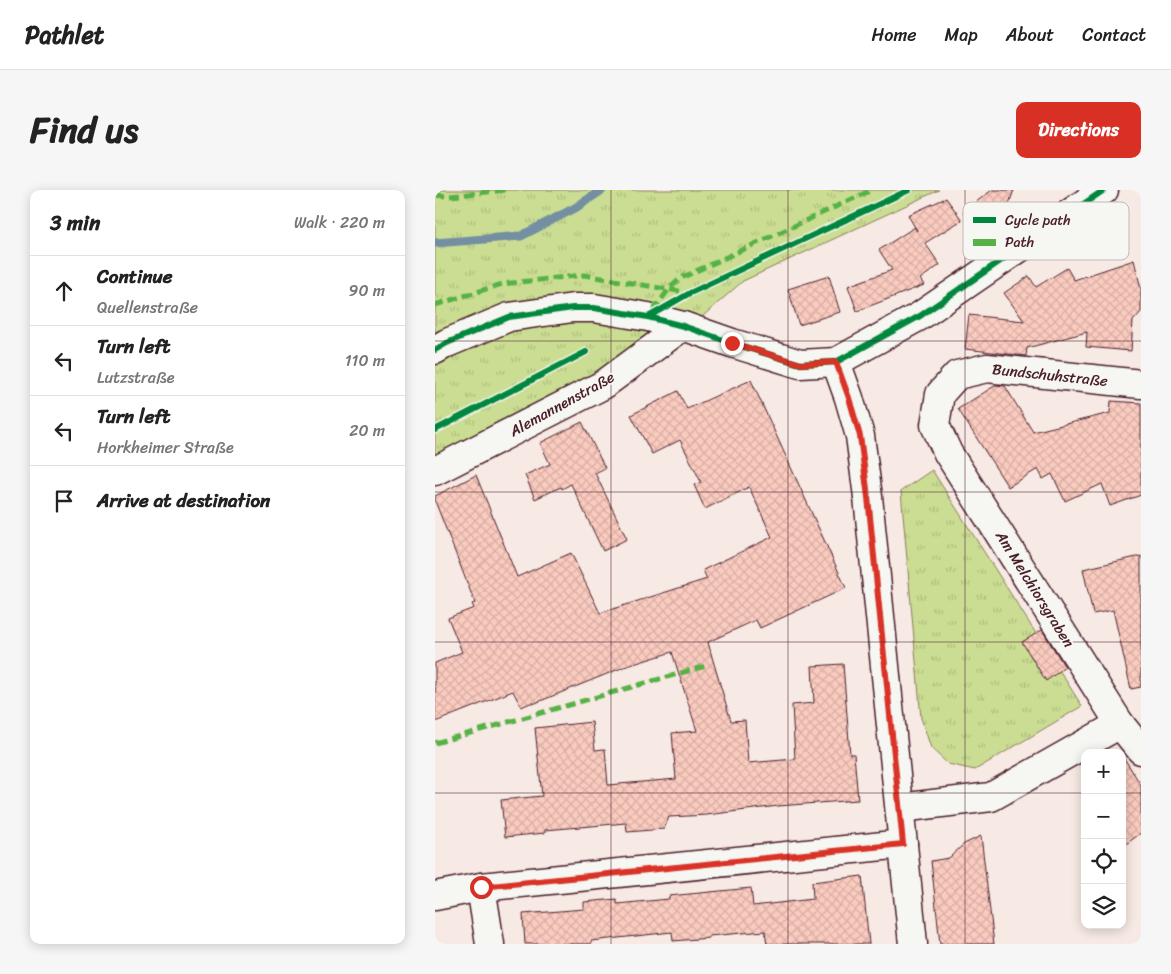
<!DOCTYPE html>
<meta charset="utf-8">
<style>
:root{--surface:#fff;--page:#f6f6f6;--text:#222;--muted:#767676;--line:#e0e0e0;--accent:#d93025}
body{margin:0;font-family:Sriracha,sans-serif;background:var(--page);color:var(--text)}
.controls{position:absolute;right:15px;bottom:15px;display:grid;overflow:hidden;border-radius:10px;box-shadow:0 2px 12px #0003}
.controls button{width:45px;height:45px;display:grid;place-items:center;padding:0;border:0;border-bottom:1px solid var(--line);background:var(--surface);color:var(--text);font:25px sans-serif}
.stop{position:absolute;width:15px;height:15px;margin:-11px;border:4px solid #d93025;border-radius:50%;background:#fff}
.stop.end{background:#d93025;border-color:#fff;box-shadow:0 1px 5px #0008}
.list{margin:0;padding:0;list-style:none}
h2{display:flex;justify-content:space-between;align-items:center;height:65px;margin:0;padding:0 20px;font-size:21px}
h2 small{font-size:16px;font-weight:400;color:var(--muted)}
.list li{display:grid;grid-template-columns:32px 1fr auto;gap:15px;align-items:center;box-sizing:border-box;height:70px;padding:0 20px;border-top:1px solid var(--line)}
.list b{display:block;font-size:19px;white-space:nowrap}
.list p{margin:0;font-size:16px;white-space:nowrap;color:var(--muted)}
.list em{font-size:16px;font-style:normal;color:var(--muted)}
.icon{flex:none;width:28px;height:28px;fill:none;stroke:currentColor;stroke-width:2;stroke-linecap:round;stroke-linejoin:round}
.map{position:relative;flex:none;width:706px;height:754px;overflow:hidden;border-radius:10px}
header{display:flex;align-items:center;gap:30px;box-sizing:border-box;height:70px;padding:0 25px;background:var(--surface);border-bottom:1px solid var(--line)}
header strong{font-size:24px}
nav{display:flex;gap:28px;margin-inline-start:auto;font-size:18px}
.intro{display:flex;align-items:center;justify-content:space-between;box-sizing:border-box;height:120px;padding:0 30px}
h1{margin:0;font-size:35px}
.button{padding:12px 22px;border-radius:10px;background:var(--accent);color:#fff;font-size:18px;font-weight:700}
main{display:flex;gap:30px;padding:0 30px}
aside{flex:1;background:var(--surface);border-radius:10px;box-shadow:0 2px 12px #0003}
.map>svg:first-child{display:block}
.grass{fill:url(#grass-tufts);stroke:#8a7e5e}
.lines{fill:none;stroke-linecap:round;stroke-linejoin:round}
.stream{stroke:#748fa2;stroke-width:9}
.building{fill:url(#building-cross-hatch);stroke:#4a1f2b}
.minor-casing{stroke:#4a1f2b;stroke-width:31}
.minor{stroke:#f6f6f2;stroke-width:28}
.quiet{stroke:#57b146;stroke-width:5;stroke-dasharray:10 5;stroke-linecap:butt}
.cycleway-casing{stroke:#f6f6f2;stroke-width:9}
.cycleway{stroke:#00873e;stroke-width:6}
.route{stroke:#d93025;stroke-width:6}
.grid{fill:none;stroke:#4a1f2b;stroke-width:1;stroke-opacity:0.55}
.labels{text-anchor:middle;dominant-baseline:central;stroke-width:4;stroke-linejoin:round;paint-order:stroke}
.street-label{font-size:15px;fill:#4a1f2b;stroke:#f6f6f2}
.key{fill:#f6f6f2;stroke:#c2b6b6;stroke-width:1}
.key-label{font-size:14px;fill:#4a1f2b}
</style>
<header>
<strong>Pathlet</strong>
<nav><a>Home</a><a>Map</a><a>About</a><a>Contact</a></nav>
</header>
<div class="intro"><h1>Find us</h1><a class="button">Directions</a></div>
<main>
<aside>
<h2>3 min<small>Walk · 220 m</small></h2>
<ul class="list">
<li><svg class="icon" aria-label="ahead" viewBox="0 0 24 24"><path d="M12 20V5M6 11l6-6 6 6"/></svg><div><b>Continue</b><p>Quellenstraße</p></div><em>90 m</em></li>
<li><svg class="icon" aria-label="left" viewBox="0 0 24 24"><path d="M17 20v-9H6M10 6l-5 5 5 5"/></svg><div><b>Turn left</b><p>Lutzstraße</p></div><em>110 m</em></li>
<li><svg class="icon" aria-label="left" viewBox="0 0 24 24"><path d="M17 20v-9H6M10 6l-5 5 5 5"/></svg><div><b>Turn left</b><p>Horkheimer Straße</p></div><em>20 m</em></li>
<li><svg class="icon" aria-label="arrive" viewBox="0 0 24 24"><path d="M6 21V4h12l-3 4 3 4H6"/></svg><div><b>Arrive at destination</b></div></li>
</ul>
</aside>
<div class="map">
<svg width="706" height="754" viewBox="0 0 706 754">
<defs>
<pattern id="grass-tufts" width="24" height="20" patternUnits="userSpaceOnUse" patternTransform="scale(1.25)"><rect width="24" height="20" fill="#cadd92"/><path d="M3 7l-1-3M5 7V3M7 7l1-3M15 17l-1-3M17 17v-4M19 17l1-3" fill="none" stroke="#afbd7e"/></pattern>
<pattern id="building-cross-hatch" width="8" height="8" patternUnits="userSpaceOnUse" patternTransform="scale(1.25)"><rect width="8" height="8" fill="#facbbf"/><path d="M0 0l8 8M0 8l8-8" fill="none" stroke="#d8aea4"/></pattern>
</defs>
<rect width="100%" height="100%" fill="#f7e9e3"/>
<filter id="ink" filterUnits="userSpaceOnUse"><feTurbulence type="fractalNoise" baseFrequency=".02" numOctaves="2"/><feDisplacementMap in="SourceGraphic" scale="10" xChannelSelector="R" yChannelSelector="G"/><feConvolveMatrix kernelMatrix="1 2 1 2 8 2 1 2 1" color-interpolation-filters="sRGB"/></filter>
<g filter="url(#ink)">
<g class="grass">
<path d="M0,0H504L308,91L228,161L0,271Z"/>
<path d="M497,280L647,516L540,580L513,574L496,558L486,528L466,301Z"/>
</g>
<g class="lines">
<path class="stream" d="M0,53L86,46L140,18L167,0"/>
</g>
<g class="building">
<path d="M557,0H579L571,22L542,40L528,22Z"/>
<path d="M511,8L527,30L490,53L505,75L485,89L489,95L422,121L413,96L457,80L444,60L480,37L482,41L473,25Z"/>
<path d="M699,70L706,99V122L698,131L696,161L651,157L652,142L592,158L591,166L530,159L534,125L589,131L569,103L594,86L601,97L632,78L639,90Z"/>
<path d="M394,86L405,122L364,135L353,99Z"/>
<path d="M316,190L411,398L325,438L321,430L273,452L277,467L296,531L310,530L313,573L360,569L357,515L379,513L377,476L408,474L415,564H419L423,610L343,616L272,625L234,627L229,639L192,642L191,633L110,640V643L70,647L66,610L107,606L100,538L157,532L160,560L170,559L173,595L241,589L237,543L262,541L237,462L189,477L98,514V512L86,517L78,501L0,532V473L27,462L13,428L39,418L37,414L40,413L0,311V306L41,285L82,387L136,363L165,423L272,389L268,380L337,347L314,297L270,319L259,295L266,292L245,250L217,264L196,225L243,201L252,219Z"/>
<path d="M561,195L570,196L598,242L675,223L676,211L706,213V305L675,316L667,294L630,311L617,284L608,289L603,279L573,297L523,219Z"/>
<path d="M147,232L170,278L160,283L192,349L168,361L136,294L127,299L126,297L100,309L90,285L115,274L105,253Z"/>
<path d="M706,366V497L696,499L678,420L658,424L648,379Z"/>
<path d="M607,440L630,477L611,491L587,452Z"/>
<path d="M687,565L706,595V643L691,654L687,650Z"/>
<path d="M546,646L559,754H505L496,671L514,668L529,654Z"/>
<path d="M427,686L434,754H332L330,741L274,746V748L238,751L237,742L156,751V754H90L88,724L149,719V712L182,709V714L234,709V706L316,698L318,716L378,709L377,692Z"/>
</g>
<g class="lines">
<g class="minor-casing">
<g id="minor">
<path d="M0,160L12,153L74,127L138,118H159L213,127L248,136L297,153L365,174L401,172L485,126L669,0"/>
<path d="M401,172L414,208L425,246L433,307L478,754"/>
<path d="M706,194L552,178L522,185L505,204L500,235L513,263L685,534L706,560"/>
<path d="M0,281L168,195L248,136"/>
<path d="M465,618L556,607L685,534"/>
<path d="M46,697L55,754"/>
<path d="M0,706L46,697L468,654"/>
</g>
</g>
<use href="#minor" class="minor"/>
<g class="quiet">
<path d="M0,5L14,6L73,0"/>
<path d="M0,115L67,94L149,85L255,103"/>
<path d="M218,121L234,99L246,88L437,0"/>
<path d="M0,553L274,475"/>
</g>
<g class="cycleway-casing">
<g id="cycleway">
<path d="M213,127L255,103L474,0"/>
<path d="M0,160L12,153L74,127L138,118H159L213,127L248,136L297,153L365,174L401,172L485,126L669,0"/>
<path d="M0,240L151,162"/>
</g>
</g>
<use href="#cycleway" class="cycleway"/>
</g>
</g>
<g class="lines" filter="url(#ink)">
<path class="route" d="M46,697L468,654L433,307L425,246L414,208L401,172L366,174L297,153"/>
</g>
<path class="grid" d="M176,0V754M353,0V754M530,0V754M0,151H706M0,302H706M0,452H706M0,603H650M687,603H706"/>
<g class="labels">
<g class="street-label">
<text transform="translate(615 185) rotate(6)">Bundschuhstraße</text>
<text transform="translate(127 214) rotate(-29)">Alemannenstraße</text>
<text transform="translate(600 399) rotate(58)">Am Melchiorsgraben</text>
</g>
</g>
<rect x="528" y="12" width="166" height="58" rx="8" class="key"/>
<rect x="538" y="27" width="23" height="6" fill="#00873e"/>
<rect x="538" y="49" width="23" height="7" fill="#57b146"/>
<g class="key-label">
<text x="570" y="35">Cycle path</text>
<text x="570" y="57">Path</text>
</g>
</svg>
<div class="controls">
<button>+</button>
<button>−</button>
<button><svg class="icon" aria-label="locate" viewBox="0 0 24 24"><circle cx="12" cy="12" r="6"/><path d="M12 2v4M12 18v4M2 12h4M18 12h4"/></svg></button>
<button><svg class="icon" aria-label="layers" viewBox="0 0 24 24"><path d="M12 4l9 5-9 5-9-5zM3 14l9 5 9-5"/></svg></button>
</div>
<div class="stop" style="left:46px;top:697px"></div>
<div class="stop end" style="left:297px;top:153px"></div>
</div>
</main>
